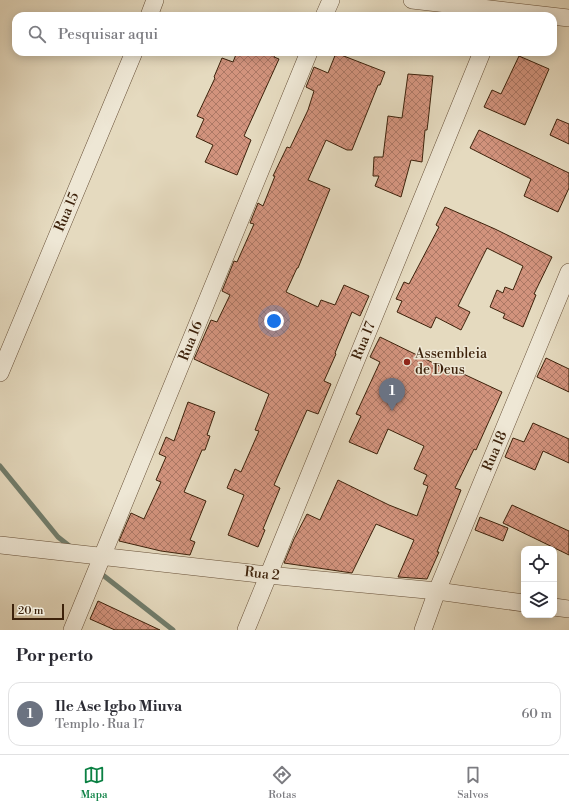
<!DOCTYPE html>
<html lang="pt">
<meta charset="utf-8">
<style>
:root{--surface:#fff;--page:#f7f7f7;--text:#2b2b33;--muted:#7c7c81;--line:#e1e1e2;--accent:#0b8043}
body{margin:0;font-family:"Libre Bodoni",serif;background:var(--page);color:var(--text)}
.controls{position:absolute;right:12px;bottom:12px;display:grid;overflow:hidden;border-radius:8px;box-shadow:0 2px 10px #0003}
.controls button{width:36px;height:36px;display:grid;place-items:center;padding:0;border:0;border-bottom:1px solid var(--line);background:var(--surface);color:var(--text);font:20px sans-serif}
.scale{position:absolute;left:12px;bottom:10px;width:52px;box-sizing:border-box;padding-left:4px;border:2px solid #3d220b;border-top:0;font-size:11px;line-height:14px;white-space:nowrap;color:#3d220b;-webkit-text-stroke:3px #eee7d5;paint-order:stroke}
.you{position:absolute;left:274px;top:321px;width:14px;height:14px;margin:-10px;border:3px solid #fff;border-radius:50%;background:#1a73e8;box-shadow:0 0 0 6px #1a73e833}
.badge{display:grid;place-items:center;width:26px;height:26px;border-radius:50%;background:var(--accent);color:#fff;font-size:13px;font-weight:700}
.pin{position:absolute;translate:-50% -33px;filter:drop-shadow(0 1px 2px #0008)}
.pin::after{content:'';position:absolute;top:21px;width:14px;height:12px;background:inherit;clip-path:polygon(0 0,100% 0,50% 100%)}
.list{margin:0;padding:0;list-style:none}
h2{display:flex;justify-content:space-between;align-items:center;height:52px;margin:0;padding:0 16px;font-size:17px}
h2 small{font-size:13px;font-weight:400;color:var(--muted)}
.list li{display:grid;grid-template-columns:26px 1fr auto;gap:12px;align-items:center;box-sizing:border-box;height:64px;margin:0 8px 8px;padding:0 8px;border:1px solid var(--line);border-radius:12px}
.list b{display:block;font-size:15px;white-space:nowrap}
.list p{margin:0;font-size:13px;white-space:nowrap;color:var(--muted)}
.list em{font-size:13px;font-style:normal;color:var(--muted)}
.icon{flex:none;width:22px;height:22px;fill:none;stroke:currentColor;stroke-width:2;stroke-linecap:round;stroke-linejoin:round}
.map{position:relative;flex:none;width:569px;height:630px;overflow:hidden}
.search{position:absolute;background:var(--surface);box-shadow:0 2px 10px #0003;left:12px;right:12px;top:12px;height:44px;display:flex;align-items:center;gap:10px;box-sizing:border-box;padding:0 14px;border-radius:12px;color:var(--muted);font-size:15px}
.sheet{height:124px;background:var(--surface)}
nav{display:flex;justify-content:space-around;align-items:center;box-sizing:border-box;height:56px;border-top:1px solid var(--line);background:var(--surface);font-size:11px;color:var(--muted)}
nav a{display:grid;justify-items:center;gap:2px}
nav .on{color:var(--accent)}
.map>svg:first-child{display:block}
.lines{fill:none;stroke-linecap:round;stroke-linejoin:round}
.stream{stroke:#727e6d;stroke-width:5}
.building{fill:url(#building-cross-hatch);stroke:#3d220b}
.minor-casing{stroke:#675038;stroke-width:18}
.minor{stroke:#eee7d5;stroke-width:17}
.poi-dot{fill:#8f2418;stroke:#eee7d5;stroke-width:1.5}
.labels{text-anchor:middle;dominant-baseline:central;stroke-width:3;stroke-linejoin:round;paint-order:stroke}
.street-label{font-size:14px;fill:#3d220b;stroke:#eee7d5}
.poi-label{font-size:14px;fill:#3d220b;stroke:#eee7d5;text-anchor:start}
</style>
<div class="map">
<svg width="569" height="630" viewBox="0 0 569 630">
<defs>
<pattern id="building-cross-hatch" width="8" height="8" patternUnits="userSpaceOnUse"><rect width="8" height="8" fill="#d2937d"/><path d="M0 0l8 8M0 8l8-8" fill="none" stroke="#ac7865"/></pattern>
</defs>
<rect width="100%" height="100%" fill="#e5dabf"/>
<filter id="stains"><feTurbulence type="fractalNoise" baseFrequency=".005" numOctaves="4"/><feColorMatrix values="0 0 0 0 .2 0 0 0 0 .09 0 0 0 0 .02 0 0 0 .5 -.17"/></filter>
<radialGradient id="worn" r=".72"><stop offset=".6" stop-color="#630" stop-opacity="0"/><stop offset="1" stop-color="#630" stop-opacity=".3"/></radialGradient>
<g class="lines">
<g class="stream">
<path d="M0,466L58,537L72,548"/>
<path d="M99,572L173,630"/>
</g>
</g>
<g class="building">
<path d="M237,52H276L274,57L279,59L244,136L251,140L237,175L205,162L213,145L196,137L204,119L197,116L215,78L214,77L222,58L233,62Z"/>
<path d="M336,53L385,72L380,85H378L352,150H347L326,140L308,180L330,189L298,268H297L286,292L318,307L321,300L335,305L344,285L369,296L360,316L352,312L335,353L336,354L324,381L331,384L318,414L307,410L274,485L280,488L263,529L265,530L258,547L228,535L244,495L227,488L235,469L241,472L259,431L255,430L269,394L194,359L211,320L217,322L230,295L222,291L234,261L237,262L254,224L250,223L258,203L263,206L275,176H273L287,147L290,148L308,110L314,91L306,87L314,67L328,73Z"/>
<path d="M519,56L549,69L525,125L484,107L492,90L501,94Z"/>
<path d="M408,74L433,76L428,122L427,130H425L422,162L411,160L401,197L375,186L379,176H373L374,157H383L388,116L402,118Z"/>
<path d="M557,119L569,124V144L550,135Z"/>
<path d="M479,130L569,173V188L558,212L524,196L531,179L470,148Z"/>
<path d="M445,207L495,229L552,257L534,294L536,295L523,327L503,318L505,314L490,307L497,290L503,293L505,287L513,290L523,266L487,248L458,306L470,312L461,330L436,317L431,328L397,312L402,301L396,299L404,282L409,284L439,227L436,225Z"/>
<path d="M380,337L456,374L457,371L502,392L476,450L474,449L455,488L461,490L437,552H439L427,579L398,577L414,540L376,524L352,573L284,563L294,539L307,514L320,520L338,480L389,505L417,516L428,486L423,484L427,475L414,469L424,446L388,429L377,454L349,442L361,416L356,414L380,362L370,357Z"/>
<path d="M546,358L569,369V392L537,377Z"/>
<path d="M188,402L215,412L207,435L210,436L205,450H202L184,492L206,501L190,540L195,542L190,555L161,551L119,541L131,513L144,519L161,482L156,480L166,457L159,454L166,437L174,441Z"/>
<path d="M533,423L569,439V463L543,451L535,470L505,457L513,438L524,442Z"/>
<path d="M512,505L569,531V555L503,523Z"/>
<path d="M480,517L508,528L503,541L475,530Z"/>
<path d="M98,601L160,630H115L90,619Z"/>
</g>
<g class="lines">
<g class="minor-casing">
<g id="minor">
<path d="M412,0L569,18"/>
<path d="M149,16L155,0"/>
<path d="M324,16L331,0"/>
<path d="M0,373L134,52"/>
<path d="M0,545L268,575L437,591L524,603"/>
<path d="M554,607L569,609"/>
<path d="M72,630L309,52"/>
<path d="M246,630L482,52"/>
<path d="M423,630L437,591L569,272"/>
</g>
</g>
<use href="#minor" class="minor"/>
</g>
<circle class="poi-dot" cx="407" cy="362" r="4"/>
<g class="labels">
<g class="street-label">
<text transform="translate(67 212) rotate(-67)">Rua 15</text>
<text transform="translate(191 341) rotate(-68)">Rua 16</text>
<text transform="translate(364 341) rotate(-68)">Rua 17</text>
<text transform="translate(495 451) rotate(-67)">Rua 18</text>
<text transform="translate(262 574) rotate(6)">Rua 2</text>
</g>
<g class="poi-label">
<text x="415" y="354">Assembleia<tspan x="415" dy="16">de Deus</tspan></text>
</g>
</g>
<rect width="100%" height="100%" filter="url(#stains)"/>
<rect width="100%" height="100%" fill="url(#worn)"/>
</svg>
<div class="controls">
<button><svg class="icon" aria-label="locate" viewBox="0 0 24 24"><circle cx="12" cy="12" r="6"/><path d="M12 2v4M12 18v4M2 12h4M18 12h4"/></svg></button>
<button><svg class="icon" aria-label="layers" viewBox="0 0 24 24"><path d="M12 4l9 5-9 5-9-5zM3 14l9 5 9-5"/></svg></button>
</div>
<div class="scale">20 m</div>
<div class="you"></div>
<div class="pin badge" style="left:392px;top:411px;background:#6b7280">1</div>
<div class="search"><svg class="icon" aria-label="search" viewBox="0 0 24 24"><circle cx="10" cy="10" r="6"/><path d="M15 15l6 6"/></svg>Pesquisar aqui</div>
</div>
<section class="sheet">
<h2>Por perto<small></small></h2>
<ul class="list">
<li><span class="badge" style="background:#6b7280">1</span><div><b>Ile Ase Igbo Miuva</b><p>Templo · Rua 17</p></div><em>60 m</em></li>
</ul>
</section>
<nav>
<a class="on"><svg class="icon" aria-label="map" viewBox="0 0 24 24"><path d="M3 6l6-2 6 2 6-2v14l-6 2-6-2-6 2zM9 4v14M15 6v14"/></svg>Mapa</a>
<a><svg class="icon" aria-label="directions" viewBox="0 0 24 24"><path d="M12 3l9 9-9 9-9-9zM9 14v-3h6M13 9l2 2-2 2"/></svg>Rotas</a>
<a><svg class="icon" aria-label="saved" viewBox="0 0 24 24"><path d="M7 4h10v16l-5-4-5 4z"/></svg>Salvos</a>
</nav>
